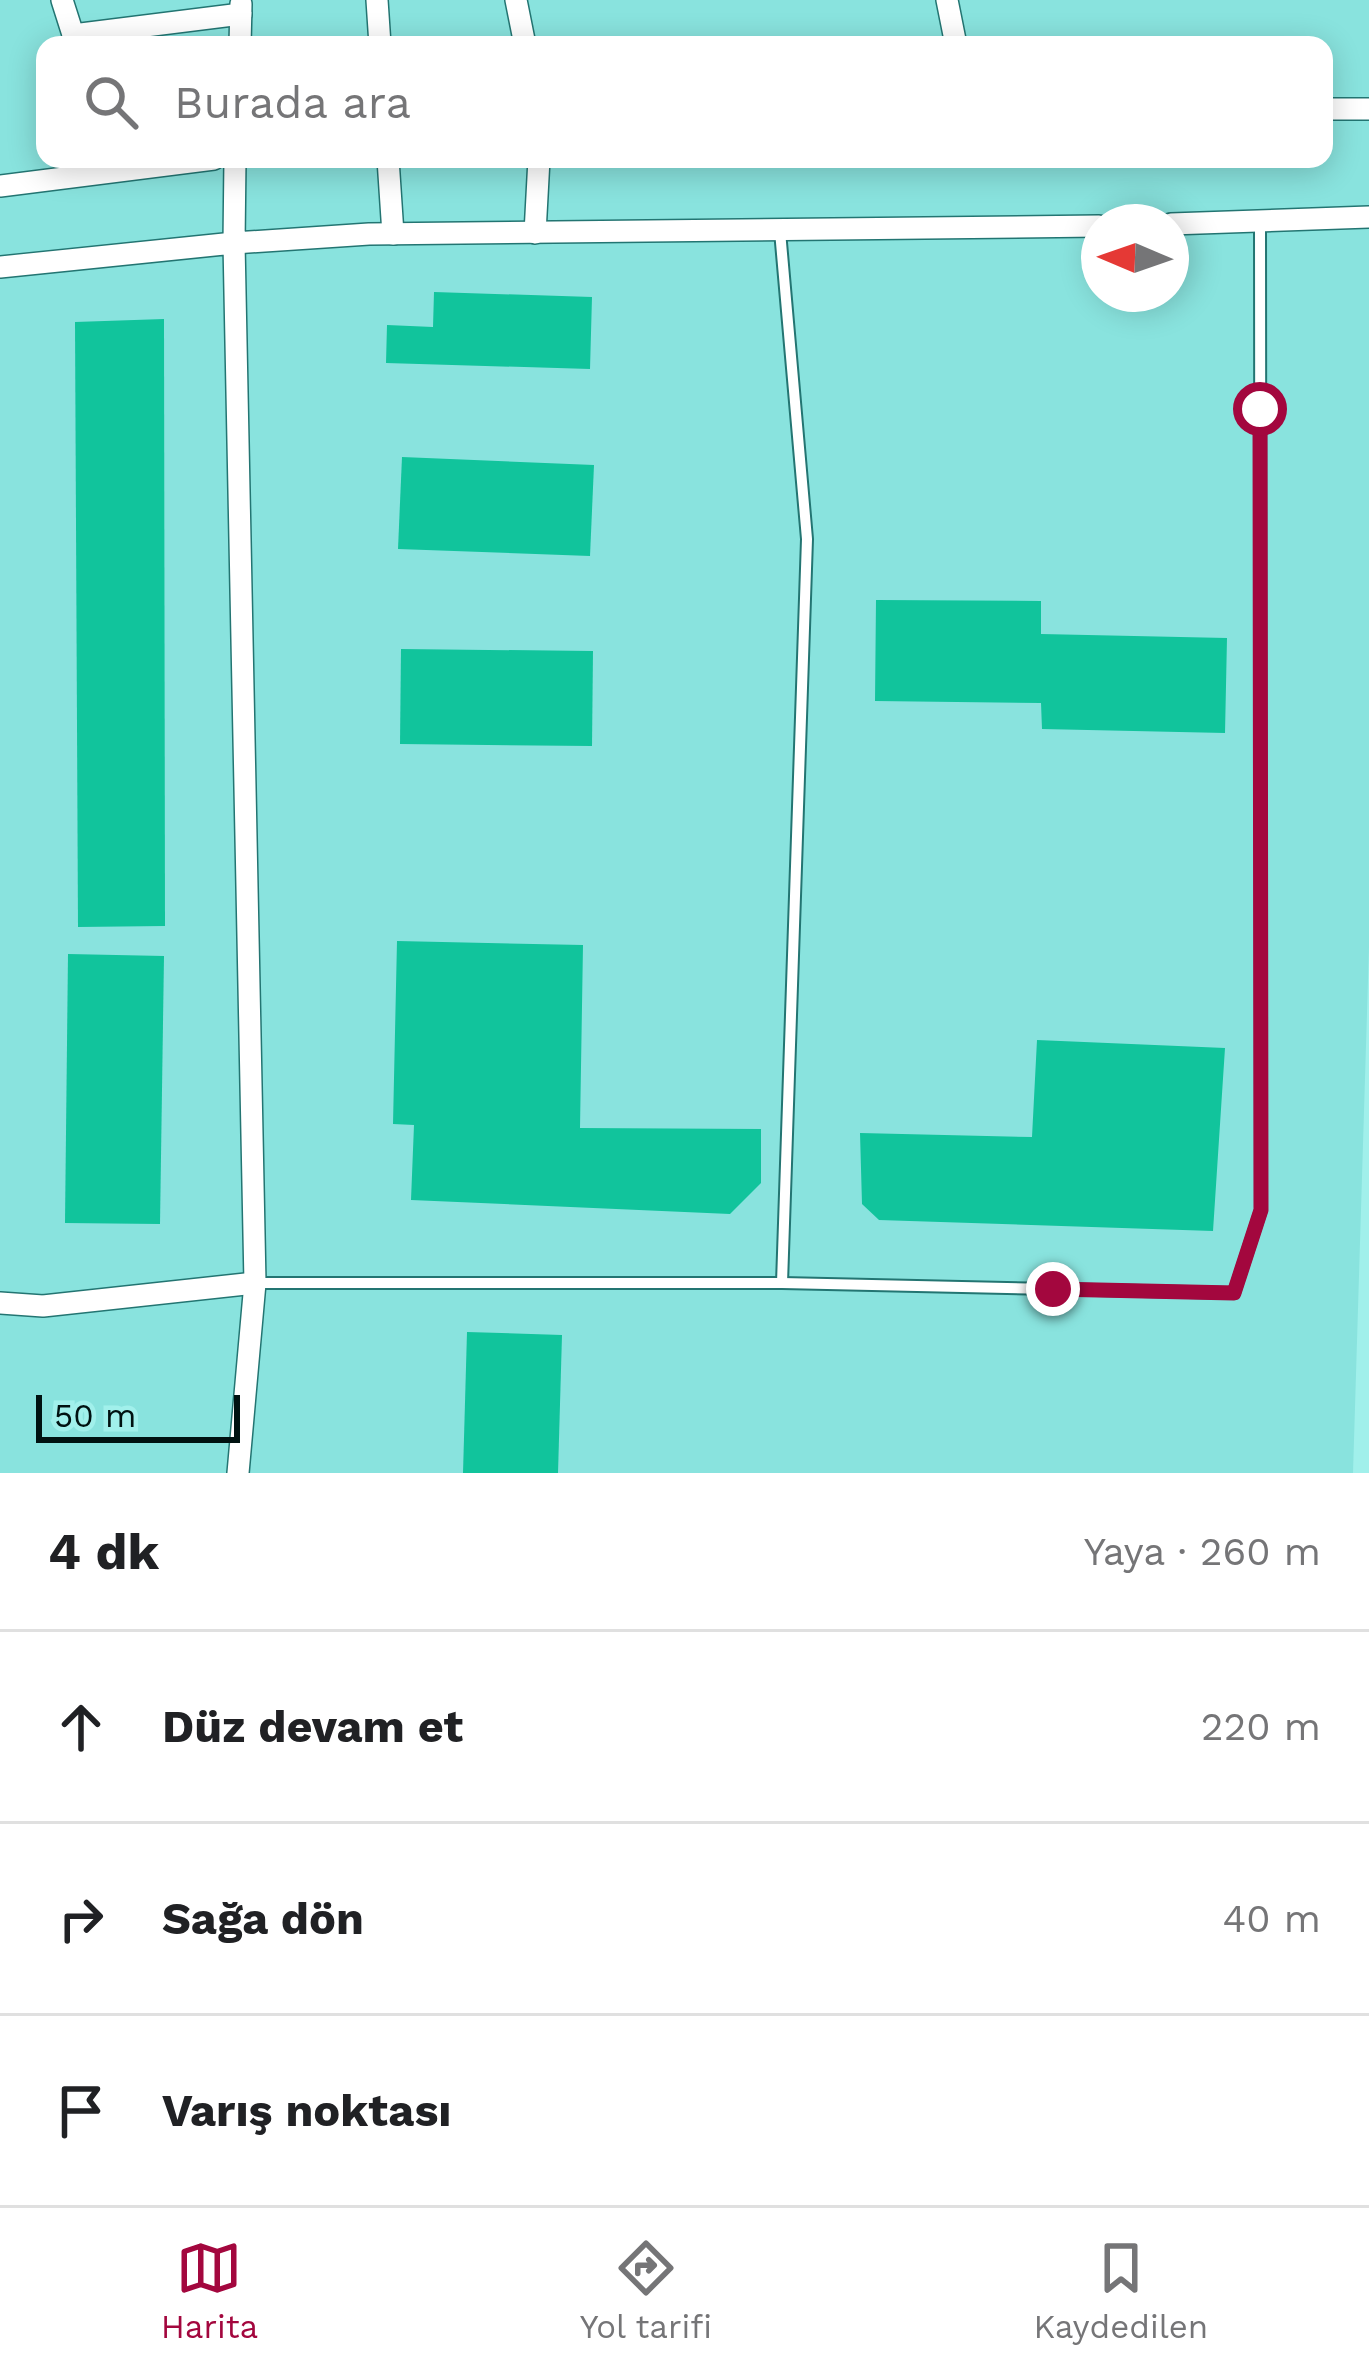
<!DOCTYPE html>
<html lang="tr">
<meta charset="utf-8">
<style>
:root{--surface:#fff;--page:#f2f2f2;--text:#202124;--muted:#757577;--line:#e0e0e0;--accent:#a3073e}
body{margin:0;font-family:"Work Sans",sans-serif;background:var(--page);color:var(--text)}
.compass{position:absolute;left:1081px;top:204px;width:108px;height:108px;border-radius:50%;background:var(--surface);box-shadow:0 6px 30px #0003;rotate:272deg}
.scale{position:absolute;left:36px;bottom:30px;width:204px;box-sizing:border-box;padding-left:12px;border:6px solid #001211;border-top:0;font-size:33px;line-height:42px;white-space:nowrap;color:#001211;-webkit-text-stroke:9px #a1f0eb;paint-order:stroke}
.stop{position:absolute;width:36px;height:36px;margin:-27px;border:9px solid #a3073e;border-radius:50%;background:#fff}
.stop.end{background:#a3073e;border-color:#fff;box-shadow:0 3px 12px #0008}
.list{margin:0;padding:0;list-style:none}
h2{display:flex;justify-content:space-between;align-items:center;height:156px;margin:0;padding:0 48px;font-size:51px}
h2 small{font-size:39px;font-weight:400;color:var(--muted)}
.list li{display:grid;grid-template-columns:78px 1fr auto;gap:36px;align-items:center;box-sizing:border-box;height:192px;padding:0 48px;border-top:3px solid var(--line)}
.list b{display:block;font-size:45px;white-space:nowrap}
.list em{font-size:39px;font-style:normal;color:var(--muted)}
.icon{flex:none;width:66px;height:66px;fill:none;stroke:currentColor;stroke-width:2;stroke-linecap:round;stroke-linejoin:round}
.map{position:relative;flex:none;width:1369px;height:1473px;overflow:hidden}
.search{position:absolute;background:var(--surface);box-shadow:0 6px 30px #0003;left:36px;right:36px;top:36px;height:132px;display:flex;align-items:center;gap:30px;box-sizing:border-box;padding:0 42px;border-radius:24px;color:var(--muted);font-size:45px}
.sheet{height:732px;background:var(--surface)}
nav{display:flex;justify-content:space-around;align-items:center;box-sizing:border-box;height:168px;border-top:3px solid var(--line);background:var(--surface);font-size:33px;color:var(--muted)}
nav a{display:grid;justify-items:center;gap:6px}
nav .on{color:var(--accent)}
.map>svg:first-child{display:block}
.built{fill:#89e3de;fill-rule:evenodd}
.building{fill:#11c49c}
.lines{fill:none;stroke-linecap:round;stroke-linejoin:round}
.lane-casing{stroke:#237572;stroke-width:14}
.street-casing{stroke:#237572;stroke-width:24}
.lane{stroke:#fff;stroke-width:10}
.street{stroke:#fff;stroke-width:21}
.route{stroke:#a3073e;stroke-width:15}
</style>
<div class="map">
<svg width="1369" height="1473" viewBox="0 0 1369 1473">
<rect width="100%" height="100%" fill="#a1f0eb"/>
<path class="built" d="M0,0H1369V947L1353,1473H0ZM45,45H1324V159H45ZM1099,222H1171V294H1099Z"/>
<g class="building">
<path d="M434,292L592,297L590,369L386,363L387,325L433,327Z"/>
<path d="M164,319L165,926L78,927L75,322Z"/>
<path d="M402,457L594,465L590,556L398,549Z"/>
<path d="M876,600L1041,601V634L1227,638L1225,733L1042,729L1041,703L875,701Z"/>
<path d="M401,649L593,651L592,746L400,744Z"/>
<path d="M397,941L583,945L580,1128L761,1129V1183L730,1214L411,1200L414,1125L393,1124Z"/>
<path d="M68,954L164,956L160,1224L65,1223Z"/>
<path d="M1037,1040L1225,1048L1213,1231L879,1220L862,1204L860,1133L1032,1137Z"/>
<path d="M467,1332L562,1335L558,1473H463Z"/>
</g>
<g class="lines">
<g class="lane-casing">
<g id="lane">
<path d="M780,231L807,539L782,1283"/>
<path d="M255,1283H782L1234,1293L1261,1210L1260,221"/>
</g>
</g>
<g class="street-casing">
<g id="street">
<path d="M62,0L76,44"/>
<path d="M377,0L380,45"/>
<path d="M516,0L525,45"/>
<path d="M947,0L956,45"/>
<path d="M73,35L241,14"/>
<path d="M240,45L241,4"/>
<path d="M1324,109H1369"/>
<path d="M235,159L234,243L369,234L1099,226"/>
<path d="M388,159L393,234"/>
<path d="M0,186L214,159"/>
<path d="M1171,224L1369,217"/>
<path d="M535,233L539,159"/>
<path d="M0,267L234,243L255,1283L238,1473"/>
<path d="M0,1303L43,1306L255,1283"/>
</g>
</g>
<use href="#lane" class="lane"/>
<use href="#street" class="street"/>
</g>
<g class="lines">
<path class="route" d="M1053,1289L1234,1293L1261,1210L1260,409"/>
</g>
</svg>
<svg class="compass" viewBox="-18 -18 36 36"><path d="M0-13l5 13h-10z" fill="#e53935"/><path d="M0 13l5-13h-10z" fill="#757577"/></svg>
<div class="scale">50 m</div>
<div class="stop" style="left:1260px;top:409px"></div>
<div class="stop end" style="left:1053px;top:1289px"></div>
<div class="search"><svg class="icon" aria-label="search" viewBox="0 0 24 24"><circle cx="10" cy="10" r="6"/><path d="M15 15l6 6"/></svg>Burada ara</div>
</div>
<section class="sheet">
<h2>4 dk<small>Yaya · 260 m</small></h2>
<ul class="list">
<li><svg class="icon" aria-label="ahead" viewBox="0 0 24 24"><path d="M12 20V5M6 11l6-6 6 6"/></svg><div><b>Düz devam et</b></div><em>220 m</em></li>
<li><svg class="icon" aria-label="right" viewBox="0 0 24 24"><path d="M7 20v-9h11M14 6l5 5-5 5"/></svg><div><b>Sağa dön</b></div><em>40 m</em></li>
<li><svg class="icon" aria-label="arrive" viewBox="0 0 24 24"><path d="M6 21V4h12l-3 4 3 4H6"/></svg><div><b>Varış noktası</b></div></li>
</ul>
</section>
<nav>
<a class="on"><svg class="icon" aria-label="map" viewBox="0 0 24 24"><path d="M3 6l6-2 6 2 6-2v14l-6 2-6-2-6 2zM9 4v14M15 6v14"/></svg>Harita</a>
<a><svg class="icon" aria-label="directions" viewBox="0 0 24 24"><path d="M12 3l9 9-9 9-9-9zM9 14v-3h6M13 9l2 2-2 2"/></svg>Yol tarifi</a>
<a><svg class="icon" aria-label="saved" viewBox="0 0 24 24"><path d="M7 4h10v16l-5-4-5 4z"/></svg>Kaydedilen</a>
</nav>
